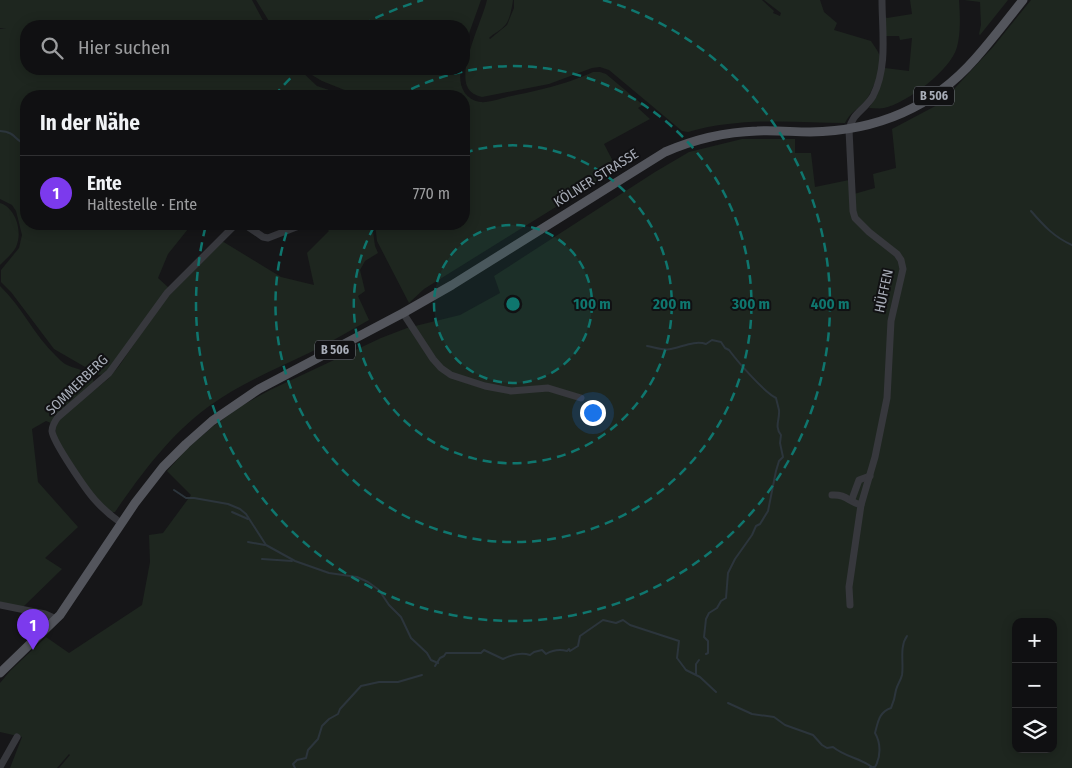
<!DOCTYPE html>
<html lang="de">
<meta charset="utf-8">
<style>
:root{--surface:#101012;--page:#1e1e20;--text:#f1f3f6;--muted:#9c9d9f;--line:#303032;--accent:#7c3aed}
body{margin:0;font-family:"Fira Sans Condensed",sans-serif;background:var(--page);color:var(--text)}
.controls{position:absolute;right:15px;bottom:15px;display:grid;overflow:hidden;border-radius:10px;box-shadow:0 2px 12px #0003}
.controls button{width:45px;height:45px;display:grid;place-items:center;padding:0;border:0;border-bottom:1px solid var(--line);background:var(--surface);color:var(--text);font:25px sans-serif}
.you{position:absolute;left:592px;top:412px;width:18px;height:18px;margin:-12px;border:4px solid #fff;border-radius:50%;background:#1a73e8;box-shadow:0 0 0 8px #1a73e833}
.badge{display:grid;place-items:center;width:32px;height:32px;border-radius:50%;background:var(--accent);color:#fff;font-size:16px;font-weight:700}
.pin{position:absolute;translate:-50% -41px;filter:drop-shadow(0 1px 2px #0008)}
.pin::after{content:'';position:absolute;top:26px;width:18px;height:15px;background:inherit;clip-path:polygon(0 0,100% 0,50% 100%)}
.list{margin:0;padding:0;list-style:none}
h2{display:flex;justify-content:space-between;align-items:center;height:65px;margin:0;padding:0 20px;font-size:21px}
h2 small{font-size:16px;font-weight:400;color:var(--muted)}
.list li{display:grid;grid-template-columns:32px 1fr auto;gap:15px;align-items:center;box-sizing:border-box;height:75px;padding:0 20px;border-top:1px solid var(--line)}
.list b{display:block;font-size:19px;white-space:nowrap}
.list p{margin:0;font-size:16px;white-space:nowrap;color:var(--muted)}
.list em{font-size:16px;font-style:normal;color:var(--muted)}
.icon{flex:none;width:28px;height:28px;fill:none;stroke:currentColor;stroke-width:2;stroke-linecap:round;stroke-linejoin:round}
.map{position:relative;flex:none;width:1072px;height:768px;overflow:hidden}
.search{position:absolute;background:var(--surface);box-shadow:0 2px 12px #0003;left:20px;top:20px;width:450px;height:55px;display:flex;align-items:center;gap:12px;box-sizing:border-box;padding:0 18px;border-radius:20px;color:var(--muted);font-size:19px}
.panel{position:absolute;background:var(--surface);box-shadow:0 2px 12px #0003;left:20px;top:90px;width:450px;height:140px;border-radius:20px}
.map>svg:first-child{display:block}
.green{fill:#1e261f;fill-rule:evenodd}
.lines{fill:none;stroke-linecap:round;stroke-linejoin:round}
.stream{stroke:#2c353c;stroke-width:2}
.minor{stroke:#37383d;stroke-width:7}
.major{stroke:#53555c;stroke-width:9}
.ring{fill:none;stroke:#0f766e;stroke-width:2.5;stroke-dasharray:9 6}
.labels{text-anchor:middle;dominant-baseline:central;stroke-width:4;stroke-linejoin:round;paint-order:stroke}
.shield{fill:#111113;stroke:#7b7e86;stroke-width:1}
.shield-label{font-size:12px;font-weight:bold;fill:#a8adb8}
.street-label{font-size:14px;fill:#a8adb8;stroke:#111113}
.centre{fill:#0f766e;stroke:#111113;stroke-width:2.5}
.ring-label{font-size:15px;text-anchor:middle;font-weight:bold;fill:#0f766e;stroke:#111113;stroke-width:4;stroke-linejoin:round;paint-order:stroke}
</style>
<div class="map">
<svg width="1072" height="768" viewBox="0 0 1072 768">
<rect width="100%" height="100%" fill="#161618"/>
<g class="green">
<path d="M0,0H252L266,26H26V69H299L317,86L347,96H26V224H192L168,254L158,278L169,288L106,374L99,375L54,349L11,292L1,282V270L19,248L22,235L16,211L12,205L0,199V29L6,28H0Z"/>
<path d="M256,0H481L467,39L464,55V26H272Z"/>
<path d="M487,0H513C512,7 510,19 506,24C502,30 494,33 489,38L490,39L507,25L514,8V0H762L774,11L773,13L780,16L781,13L764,0H820L824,12L837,23L834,30L871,41C874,46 880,53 880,58C882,68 872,92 866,100C859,109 850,112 845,123C793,122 739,117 688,132L682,131L609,70L600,67L592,68L549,84L482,97C475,95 470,93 467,86C459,66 482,21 487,0Z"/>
<path d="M910,0H959C960,14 961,33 957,47C951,70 907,103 884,108C880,109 874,108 869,108L876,97L885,68L909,71L912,38L900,40L899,36H885L884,16L887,18L912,14Z"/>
<path d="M964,0H1008L980,35L979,34L981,25L980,2Z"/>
<path d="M1031,0H1072V768H59L70,755L69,754L57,768H10L22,737L0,732V683L10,671L46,637L69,653L142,605L150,562L149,535L163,533L191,495L167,471L187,449L212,427L241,406L270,390L381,338L407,328L460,315L500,293L494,276L655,172L689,152L742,139H795V153H811L815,187L849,180L854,194L875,188L873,174L896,168L892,129L941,103L993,47ZM1016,622H1053V749H1016Z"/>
<path d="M302,69H461C458,83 463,99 480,102C488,103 499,99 507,97C539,90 562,86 593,72H600L606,74L643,105L638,108L650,119L604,144L617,169L424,289L409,303L377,241L375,224H464V96H355L352,93L322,81Z"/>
<path d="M0,203C16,208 23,232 16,247C13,253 5,260 0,265Z"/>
<path d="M322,224H372L375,246L378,253L365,261L360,270L365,291L358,296L369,320C349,331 329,343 309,353C274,370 239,384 208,407C170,435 142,473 115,512H109L93,495L57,440L55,427L62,416L108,379L119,366L163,302L222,241L281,277L314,285L307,253L329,231Z"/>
<path d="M0,286C22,307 34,335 56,356C59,359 62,362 65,364C76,370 94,370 94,385L51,423L46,421L32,429L38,482L78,527L45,558L62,569L23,607L0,602Z"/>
</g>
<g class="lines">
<g class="stream">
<path d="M0,131C17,132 14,141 26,144"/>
<path d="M1031,211C1044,226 1054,237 1072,245"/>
<path d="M647,346C654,347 664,351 671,349C682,347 695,340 706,344L712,340L721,342L725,348L729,350C738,362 763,391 776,398C777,402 778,406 779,410C780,420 774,426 781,435L780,443L783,457L779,461L776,471L768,511L760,524L756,526L752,535L735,559L728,573L726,598L721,601L717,608L709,613L706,619L704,637L708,641V653L706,654"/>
<path d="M174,490L186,498H194L228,504L240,509L246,514L266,545L295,561L329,573L357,577L368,582L379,590L389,605L401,617L411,638L427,653L431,660L438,663"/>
<path d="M232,512L248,519"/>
<path d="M248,542L265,545"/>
<path d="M262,559L292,561"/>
<path d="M435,666L440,658L444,656L446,653H481L484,650L503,659C511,655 522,652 530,655L534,652L542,650L546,654C553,650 559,649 567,651L569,649L570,651L578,646L580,636L603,620L616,623L623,620L630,625L679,641L677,658L686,670L700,677L716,692"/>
<path d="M696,674V664L699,660"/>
<path d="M728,703L752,714L774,717L785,725L813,735L822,745L827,748L833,747C845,757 860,758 872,767L870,768"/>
<path d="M873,767H875C881,757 881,743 875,733C878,722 879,712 891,708C894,701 895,697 896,690C897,685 901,680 902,675C904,663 899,647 907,636"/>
<path d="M295,768L293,764L297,760L306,758L308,750L318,739L322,726L329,719L338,714L340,709L361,686L379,682H398L422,675"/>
</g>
<g class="minor">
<path d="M244,224L263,237L268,238L304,224"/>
<path d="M403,313L433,359L441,368L451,375L485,386L511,391L548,388L581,398"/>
<path d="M832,495C846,494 849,502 861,505"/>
<path d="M852,499L859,480L870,476"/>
<path d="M121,523C111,516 103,509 95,500C86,490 53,442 52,431C52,425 55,421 58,417L109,373L167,293L236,224"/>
<path d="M0,605L45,614L56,619"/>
<path d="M850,605L849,587L861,505L875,457L887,398L891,321L903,269L901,260L897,254L869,232L855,218L853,211L849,130C852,113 865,110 873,96C888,67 882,31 882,0"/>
<path d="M0,767L17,737"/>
</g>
<path class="major" d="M0,673L60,615L135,503L163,467L186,444L212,421L259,389L403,313L452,285L665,152C695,139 725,132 757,131C775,130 793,132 810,132C876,131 931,109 975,59C992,40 1007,20 1023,0"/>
</g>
<circle cx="513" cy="304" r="79" fill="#0f766e" fill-opacity=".12"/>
<g class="ring">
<circle cx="513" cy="304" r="79"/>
<path d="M464 153A159 159 0 1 1 375 225"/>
<path d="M398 96A238 238 0 1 1 289 225"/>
<path d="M274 96A317 317 0 0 1 299 70M362 25A317 317 0 0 1 423 0M603 0A317 317 0 1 1 206 225"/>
</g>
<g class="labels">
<g class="shield">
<rect x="914" y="86.5" width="40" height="19" rx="4"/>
<rect x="315" y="340.5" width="40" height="19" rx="4"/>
</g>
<g class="shield-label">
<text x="934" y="96">B 506</text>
<text x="335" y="350">B 506</text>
</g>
<g class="street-label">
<text transform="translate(596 178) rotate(-32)">KÖLNER STRASSE</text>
<text transform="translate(884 291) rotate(-78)">HÜFFEN</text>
<text transform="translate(77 385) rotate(-44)">SOMMERBERG</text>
</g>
</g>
<circle cx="513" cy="304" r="8" class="centre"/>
<g class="ring-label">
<text x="592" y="309">100 m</text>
<text x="672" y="309">200 m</text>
<text x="751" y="309">300 m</text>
<text x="830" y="309">400 m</text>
</g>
</svg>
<div class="controls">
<button>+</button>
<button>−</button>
<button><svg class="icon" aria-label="layers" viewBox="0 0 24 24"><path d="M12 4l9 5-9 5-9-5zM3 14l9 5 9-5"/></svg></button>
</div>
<div class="you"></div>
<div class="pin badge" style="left:33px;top:650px">1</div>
<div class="search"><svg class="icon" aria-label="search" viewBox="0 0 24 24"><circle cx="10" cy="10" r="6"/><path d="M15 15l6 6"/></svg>Hier suchen</div>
<section class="panel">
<h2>In der Nähe<small></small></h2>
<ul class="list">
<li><span class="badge">1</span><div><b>Ente</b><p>Haltestelle · Ente</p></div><em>770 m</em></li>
</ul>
</section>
</div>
